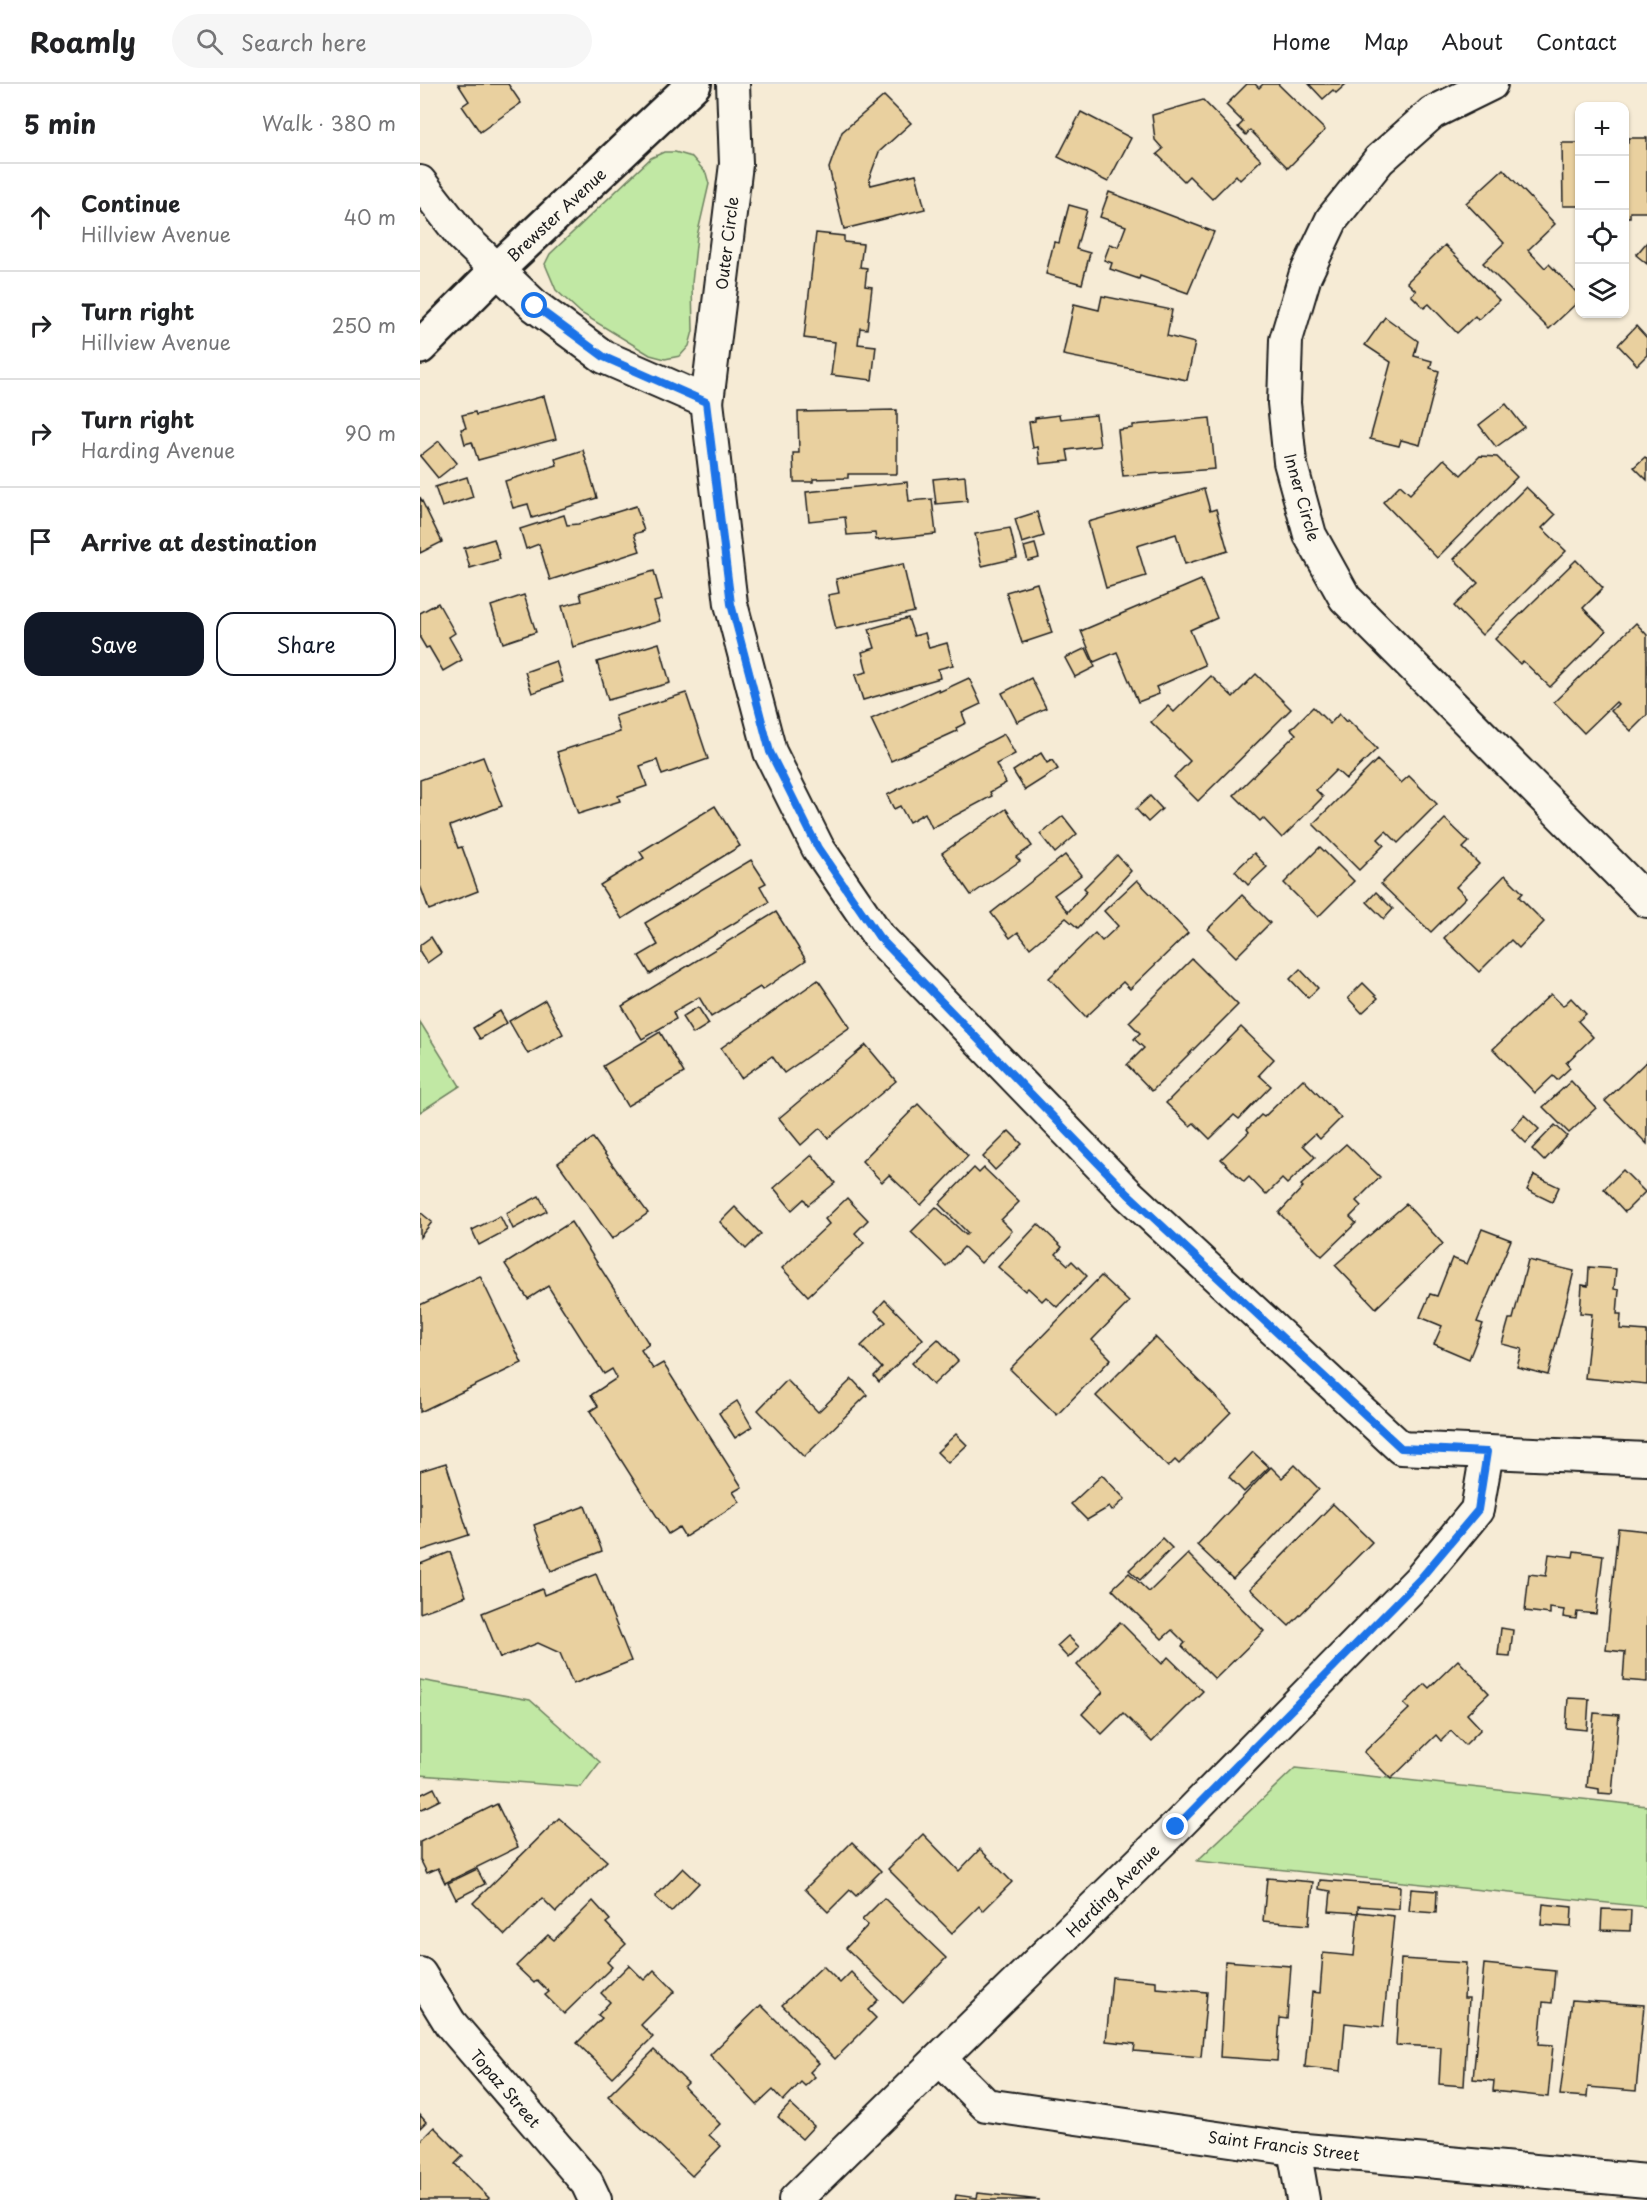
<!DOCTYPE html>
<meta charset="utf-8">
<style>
:root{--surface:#fff;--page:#f6f6f6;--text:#202124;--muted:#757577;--line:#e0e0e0;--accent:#111827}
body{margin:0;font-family:"Playpen Sans",sans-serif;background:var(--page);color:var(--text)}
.controls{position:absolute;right:18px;top:18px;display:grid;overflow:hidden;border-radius:12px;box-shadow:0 2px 4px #0004}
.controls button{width:54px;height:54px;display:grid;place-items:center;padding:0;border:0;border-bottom:2px solid var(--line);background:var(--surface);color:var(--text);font:30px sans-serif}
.stop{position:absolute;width:18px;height:18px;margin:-14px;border:4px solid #1a73e8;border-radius:50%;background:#fff}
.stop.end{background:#1a73e8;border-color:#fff;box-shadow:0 2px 6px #0008}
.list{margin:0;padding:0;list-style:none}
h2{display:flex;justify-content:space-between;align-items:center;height:78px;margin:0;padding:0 24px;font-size:26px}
h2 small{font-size:20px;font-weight:400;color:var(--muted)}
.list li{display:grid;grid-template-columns:39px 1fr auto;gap:18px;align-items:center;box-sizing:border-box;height:108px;padding:0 24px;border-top:2px solid var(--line)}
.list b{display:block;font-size:22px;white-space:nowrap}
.list p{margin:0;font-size:20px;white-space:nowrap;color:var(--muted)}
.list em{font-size:20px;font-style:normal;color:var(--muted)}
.actions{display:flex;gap:12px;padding:18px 24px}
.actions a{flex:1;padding:14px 0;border:2px solid var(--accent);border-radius:18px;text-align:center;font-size:21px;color:var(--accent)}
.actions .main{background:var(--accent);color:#fff}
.icon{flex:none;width:33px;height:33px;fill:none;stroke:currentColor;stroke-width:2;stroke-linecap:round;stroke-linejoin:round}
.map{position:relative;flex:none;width:1227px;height:2116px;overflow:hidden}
header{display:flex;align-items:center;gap:36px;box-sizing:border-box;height:84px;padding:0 30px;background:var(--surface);border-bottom:2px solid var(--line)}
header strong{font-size:28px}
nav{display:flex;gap:33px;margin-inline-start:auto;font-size:21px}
.search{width:420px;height:54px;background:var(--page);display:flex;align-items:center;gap:15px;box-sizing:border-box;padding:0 21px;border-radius:33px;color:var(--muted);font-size:22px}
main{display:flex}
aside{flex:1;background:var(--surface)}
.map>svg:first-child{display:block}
.green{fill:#c1e8a4;stroke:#6e8260;stroke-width:1.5}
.building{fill:#e9d09f;stroke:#1c1c1c;stroke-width:1.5}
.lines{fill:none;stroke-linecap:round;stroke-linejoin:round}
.street-casing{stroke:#1c1c1c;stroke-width:36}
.secondary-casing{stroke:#1c1c1c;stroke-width:38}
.street{stroke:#fbf7ec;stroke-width:32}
.secondary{stroke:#fbf7ec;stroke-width:33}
.route{stroke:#1a73e8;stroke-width:8}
.labels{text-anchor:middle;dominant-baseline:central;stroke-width:5;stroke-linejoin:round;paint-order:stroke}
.street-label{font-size:16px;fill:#1c1c1c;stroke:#fbf7ec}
</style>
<header>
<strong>Roamly</strong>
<div class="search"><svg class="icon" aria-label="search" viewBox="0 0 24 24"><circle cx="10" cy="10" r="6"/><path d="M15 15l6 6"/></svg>Search here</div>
<nav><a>Home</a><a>Map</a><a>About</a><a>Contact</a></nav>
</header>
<main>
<aside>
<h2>5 min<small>Walk · 380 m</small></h2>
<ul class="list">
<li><svg class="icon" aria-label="ahead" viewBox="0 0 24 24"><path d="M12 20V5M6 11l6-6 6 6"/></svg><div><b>Continue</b><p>Hillview Avenue</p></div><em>40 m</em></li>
<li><svg class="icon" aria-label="right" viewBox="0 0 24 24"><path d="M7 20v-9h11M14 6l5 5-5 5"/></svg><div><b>Turn right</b><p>Hillview Avenue</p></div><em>250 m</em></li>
<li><svg class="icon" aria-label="right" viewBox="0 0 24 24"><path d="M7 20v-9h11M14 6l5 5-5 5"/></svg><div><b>Turn right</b><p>Harding Avenue</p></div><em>90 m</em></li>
<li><svg class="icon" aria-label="arrive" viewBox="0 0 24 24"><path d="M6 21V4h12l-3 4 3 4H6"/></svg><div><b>Arrive at destination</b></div></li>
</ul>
<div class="actions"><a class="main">Save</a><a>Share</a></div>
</aside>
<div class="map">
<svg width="1227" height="2116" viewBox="0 0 1227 2116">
<rect width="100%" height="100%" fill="#f6ebd5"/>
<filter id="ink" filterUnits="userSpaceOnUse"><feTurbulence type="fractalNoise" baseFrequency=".0167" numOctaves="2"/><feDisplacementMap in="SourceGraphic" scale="12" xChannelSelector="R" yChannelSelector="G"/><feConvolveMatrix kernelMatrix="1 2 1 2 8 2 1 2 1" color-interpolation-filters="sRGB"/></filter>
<g filter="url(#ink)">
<g class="green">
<path d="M244,68H255L272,73L286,89L289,100L277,152L272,199L273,247L269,262L260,272L245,275L230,271L161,229L136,206L125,180L130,170L231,74Z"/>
<path d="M0,938L40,1002L0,1028Z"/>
<path d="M0,1596L110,1616L180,1678L161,1703L0,1691Z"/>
<path d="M875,1684L1227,1722V1823L777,1777Z"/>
</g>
<g class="building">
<path d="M38,0H88L101,19L60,48L42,22L49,17Z"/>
<path d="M827,0H835L839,4L843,0H858L905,46L868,84L830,46L826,51L818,43L823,38L806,21Z"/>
<path d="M889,0H926L916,9L913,6L903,15Z"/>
<path d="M464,12L491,39L459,68L449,95L451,101L496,90L505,125L424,145L409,84L422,48Z"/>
<path d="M783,16L841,76L820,96L816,91L792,115L769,92L764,97L737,70L743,65L735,56L732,31Z"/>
<path d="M661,28L711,54L688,98L638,73Z"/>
<path d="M1208,54H1227V128H1210V133H1204V59H1208Z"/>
<path d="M1142,59H1160V122H1143Z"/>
<path d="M1083,85L1135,140L1108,166L1125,184L1129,180L1160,212V216L1129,245L1063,179L1084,159L1046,119Z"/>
<path d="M689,108L794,148L768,209L720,192L719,195L690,185L692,179L684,176L690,160L698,163L706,142L680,133Z"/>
<path d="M649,121L667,126L656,165L670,169L662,200L626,190L634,158L639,159Z"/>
<path d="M396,149L424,152V158L443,160L440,183L447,184L445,202L452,203L447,245L440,244L438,260L456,262L452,296L411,291L415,258L384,254Z"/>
<path d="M1227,158V180L1216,171Z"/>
<path d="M1025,161L1079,216L1058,236L1055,232L1037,249L1009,220L1004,224L991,211L996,207L987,198Z"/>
<path d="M682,212L752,226L747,252L775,259L767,296L643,271L654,220L679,226Z"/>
<path d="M965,233L998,257L994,272L1012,277L1010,284L1019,287L1000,361L981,356L979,362L950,355L971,278L945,261Z"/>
<path d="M1216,242L1227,254V271L1217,281L1198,261Z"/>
<path d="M124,312L136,355L58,376L52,358L45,360L41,345L46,344L42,331L55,328L56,331Z"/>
<path d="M1086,320L1104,343L1076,363L1059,341Z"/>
<path d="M477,326V390H428V394L393,395V398H374L373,369H379L378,328Z"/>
<path d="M639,331L640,335L676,331L680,362L647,366L649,377L620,380L618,363L613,364L609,338L615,337V334Z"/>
<path d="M790,334L795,385L703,392L698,346L713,344V341Z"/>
<path d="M19,357L37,379L18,394L0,372Z"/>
<path d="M163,366L177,414L112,434L108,420L93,424L85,397L137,381L135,375Z"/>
<path d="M1060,372L1077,373L1097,393L1017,474L963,418L980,401L990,410L1024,375L1041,391Z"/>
<path d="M1225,373L1227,375V396L1214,383Z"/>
<path d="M545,392L547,417L516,420L513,395Z"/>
<path d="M47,393L53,413L22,423L15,403Z"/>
<path d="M487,398L489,417L512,415L516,450L456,456L455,449L427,451L425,433L389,437L386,408Z"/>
<path d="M1106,403L1135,431L1122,444L1146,467L1062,551L1034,522L1058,499L1034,475Z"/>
<path d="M784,405L790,427L796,425L808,467L765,480L756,450L717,462L726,492L686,504L668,438Z"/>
<path d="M0,413L22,458L0,469Z"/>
<path d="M216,422L224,447L214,450L220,467L130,496L119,460L106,465L100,445L144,431L147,441L158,440Z"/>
<path d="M617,428L624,452L602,459L595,435Z"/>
<path d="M590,444L597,474L562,482L555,450Z"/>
<path d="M74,455L80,475L50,484L44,464Z"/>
<path d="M615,460L619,474L608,477L604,463Z"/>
<path d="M1156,476L1183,504L1163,524L1186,547L1130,603L1103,577L1100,580L1075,555Z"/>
<path d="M483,480L494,528L416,545L408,511L419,509L416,495Z"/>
<path d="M234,487L242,516L234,518L240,537L153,563L142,522L162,517L160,509Z"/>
<path d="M781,496L797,534L770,546L785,581L736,603L739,610L718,618L697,568L674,578L661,547Z"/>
<path d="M617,499L632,549L602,559L586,508Z"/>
<path d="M104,511L116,548L83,559L71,522Z"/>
<path d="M18,519L35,549L29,553L42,576L23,587L9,563L6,564L0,554V529Z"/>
<path d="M488,534L494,552L505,549L509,564L527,559L533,581L518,585L520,594L443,616L435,591L447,588L442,568L455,564L449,545Z"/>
<path d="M1216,539L1227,551V631L1211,647L1191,627L1198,620L1196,618L1164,649L1134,618Z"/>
<path d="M239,559L250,599L188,616L177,578Z"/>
<path d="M666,564L675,583L655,593L645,574Z"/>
<path d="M136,577L143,598L112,609L105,588Z"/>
<path d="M836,590L871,625L778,717L754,693L770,677L731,638L748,622L754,628L791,592L813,613Z"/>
<path d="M549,594L561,620L542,629L546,639L536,644L537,647L471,677L451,635L518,605L519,608Z"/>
<path d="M611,594L626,624L597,638L582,609Z"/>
<path d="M266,609L288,675L242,691L237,676L220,682L227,702L198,712L200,717L158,730L137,668L200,648L195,632Z"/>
<path d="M893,623L910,640L919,630L926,638L928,636L957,665L926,695L916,686L896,706L903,713L862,754L843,734L840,737L814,711L876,650L871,645Z"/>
<path d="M584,650L595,670L576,680L586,699L570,708L572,712L512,744L505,729L489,738L480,722L474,725L467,711Z"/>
<path d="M621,669L627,679L632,676L638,685L605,706L593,687Z"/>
<path d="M63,673L82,722L30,742L38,764L42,763L58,807L9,826L0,801V696Z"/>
<path d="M957,676L981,699L989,692L1017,720L978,759L966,747L958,755L964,761L939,786L893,740Z"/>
<path d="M730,712L742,725L728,738L716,725Z"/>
<path d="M295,722L320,762L202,835L180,801L224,774L220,768Z"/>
<path d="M586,725L612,762L596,773L600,777L551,811L522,769Z"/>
<path d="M643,732L657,750L635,769L620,750Z"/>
<path d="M1025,735L1049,758L1043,764L1059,780L1036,803L1046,813L1011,848L961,800Z"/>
<path d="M900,763L934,797L898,833L864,799Z"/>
<path d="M834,769L847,783L828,801L815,787Z"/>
<path d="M645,771L661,791L634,811L648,828L667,807L664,804L697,771L711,787L658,844L646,834L610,864L598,848L590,854L571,829Z"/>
<path d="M331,776L346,799L340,802L349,818L230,890L219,872L238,861L225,839Z"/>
<path d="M1085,791L1103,809L1099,813L1124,838L1099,864L1091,856L1059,888L1024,854Z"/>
<path d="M717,796L768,849L710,905L703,898L666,933L629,894L675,849L682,857L698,842L684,827Z"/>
<path d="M956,808L973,825L964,835L947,818Z"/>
<path d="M822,811L850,839L816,873L788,845Z"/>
<path d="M356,828L386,876L342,906L340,903L291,933L279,913L253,928L256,935L222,955L202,922Z"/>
<path d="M11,853L21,869L7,879L0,868V861Z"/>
<path d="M772,875L818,921L732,1007L707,981L724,964L714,955L720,949L709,938Z"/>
<path d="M880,885L898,904L888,914L870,895Z"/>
<path d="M398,896L430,943L364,989L352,972L321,994L301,964Z"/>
<path d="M943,899L958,914L942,929L928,914Z"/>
<path d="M1131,910L1143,922L1151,914L1166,930L1158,937L1173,953L1146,979L1150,984L1137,996L1133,992L1115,1009L1073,965Z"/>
<path d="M125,916L143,950L108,970L89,937Z"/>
<path d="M278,923L289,940L273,950L262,933Z"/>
<path d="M80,927L87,939L60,955L53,944Z"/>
<path d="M821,943L854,975L839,991L851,1002L819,1035L814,1031L790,1055L774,1039L770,1042L746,1019Z"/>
<path d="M240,948L264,989L207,1022L183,982Z"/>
<path d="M446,961L476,997L408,1054L400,1044L381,1061L359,1034Z"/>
<path d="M1227,977V1060L1185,1017Z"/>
<path d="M883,995L921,1034L900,1055L895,1050L883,1061L895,1073L867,1100L862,1095L846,1111L829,1093L824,1098L801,1075L829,1048L827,1045L841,1031L844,1033Z"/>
<path d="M1151,997L1176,1024L1149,1049L1123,1023Z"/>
<path d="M498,1020L548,1072L501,1121L469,1091L462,1098L442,1077Z"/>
<path d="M1104,1031L1119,1045L1106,1059L1092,1045Z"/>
<path d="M1135,1041L1147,1052L1124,1077L1112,1065Z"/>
<path d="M589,1047L602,1060L575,1086L563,1073Z"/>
<path d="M173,1054L228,1129L192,1155L138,1079Z"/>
<path d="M926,1060L960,1093L936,1117L941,1122L930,1133L936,1139L902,1172L859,1129L883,1103L881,1101Z"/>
<path d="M392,1071L415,1099L388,1121L384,1115L372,1126L354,1104Z"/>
<path d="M554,1084L559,1089L564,1084L599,1118L581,1136L592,1147L561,1179L544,1163L526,1182L491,1148L516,1123L546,1151L548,1149L519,1120Z"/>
<path d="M1203,1086L1225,1108L1205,1128L1184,1105Z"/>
<path d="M1114,1091L1139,1103L1132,1118L1107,1106Z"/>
<path d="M119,1112L127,1127L93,1145L86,1129Z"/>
<path d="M427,1114L448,1136L435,1149L444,1159L388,1212L362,1184L409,1140L405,1135Z"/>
<path d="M986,1120L1023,1160L956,1224L915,1181Z"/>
<path d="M315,1123L341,1150L326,1165L300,1138Z"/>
<path d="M0,1128L12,1138L0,1153Z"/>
<path d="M80,1132L87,1146L59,1161L52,1146Z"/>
<path d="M151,1138L229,1260L221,1266L233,1285L243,1279L322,1403L313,1408L320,1418L265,1453L259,1443L248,1450L170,1327L178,1322L171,1311L197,1294L192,1285L184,1290L128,1202L108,1215L85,1180Z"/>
<path d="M618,1140L642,1163L636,1170L648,1181L652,1177L667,1192L637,1223L626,1213L622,1217L608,1204L605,1207L578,1183Z"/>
<path d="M1062,1145L1091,1156L1057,1238L1063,1240L1049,1275L1014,1260L1022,1242L1000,1233L1010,1210L1017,1212L1032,1174L1047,1180Z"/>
<path d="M1108,1176L1154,1187L1128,1291L1097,1283L1102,1265L1082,1260L1089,1235H1093Z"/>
<path d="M1169,1183L1196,1185L1194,1205L1199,1206L1197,1230H1201L1200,1245L1227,1247V1300L1165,1294L1172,1230L1160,1229L1162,1201L1168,1202Z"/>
<path d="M60,1192L102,1279L0,1328V1221Z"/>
<path d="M681,1192L709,1218L672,1256L691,1275L637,1331L590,1285Z"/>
<path d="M465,1216L503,1255L459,1298L454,1292L462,1284L441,1262L466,1238L455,1227Z"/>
<path d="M735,1253L811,1328L759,1380L755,1376L748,1383L676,1312Z"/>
<path d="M518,1255L538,1277L513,1301L492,1279Z"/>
<path d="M432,1295L447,1311L384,1373L338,1326L367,1296L398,1328Z"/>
<path d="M317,1317L332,1343L315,1354L299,1329Z"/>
<path d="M536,1350L547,1361L528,1379L517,1368Z"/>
<path d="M833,1368L849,1383L824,1408L809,1393Z"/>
<path d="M26,1379L49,1451L0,1467V1387Z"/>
<path d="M875,1381L899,1405L813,1495L777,1461L851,1383L862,1394Z"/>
<path d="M682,1391L705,1415L692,1427L689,1423L667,1436L651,1420Z"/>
<path d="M913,1420L952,1458L869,1542L830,1505Z"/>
<path d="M165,1422L182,1467L131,1487L114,1441Z"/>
<path d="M1198,1444L1227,1447V1598L1203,1596L1205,1568L1186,1566Z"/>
<path d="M742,1454L752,1464L720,1496L709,1486Z"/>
<path d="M1154,1467L1183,1471L1176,1530L1157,1528L1156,1535L1143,1533L1144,1526L1130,1524V1530L1105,1527L1109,1490L1126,1492L1129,1470L1153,1473Z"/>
<path d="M30,1468L46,1512L0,1529V1480Z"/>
<path d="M768,1470L844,1547L795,1595L762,1562L765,1559L752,1546L742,1555L692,1505L709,1489L729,1508Z"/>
<path d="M176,1490L211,1577L153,1600L140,1569L118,1559L80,1574L62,1529L122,1505L124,1511Z"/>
<path d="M700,1538L742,1580L748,1573L783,1607L732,1658L703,1629L682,1650L662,1630L683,1608L657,1581Z"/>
<path d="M1081,1544L1093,1546L1090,1572L1078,1571Z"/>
<path d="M648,1552L659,1563L648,1574L637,1562Z"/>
<path d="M1038,1576L1069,1609L1047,1630L1061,1645L1045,1661L1031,1647L1021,1657L1016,1651L971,1695L944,1668L989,1625L984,1620L1005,1600L1009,1604Z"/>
<path d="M1148,1614L1169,1615L1167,1646L1146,1644Z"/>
<path d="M1174,1629L1199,1631L1192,1710L1179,1709V1705L1167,1703Z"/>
<path d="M14,1704L20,1716L0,1726V1711Z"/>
<path d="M77,1720L98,1763L25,1799L18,1784L7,1789L0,1775V1758Z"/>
<path d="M139,1734L187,1777L136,1828L122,1814L85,1851L53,1819Z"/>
<path d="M503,1750L539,1787L560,1765L592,1798L563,1827L559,1822L532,1849L468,1785Z"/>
<path d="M432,1758L461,1787L436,1812L430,1806L408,1828L385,1805Z"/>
<path d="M263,1784L279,1799L251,1828L235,1813Z"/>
<path d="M57,1785L65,1800L36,1815L28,1799Z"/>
<path d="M847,1794L893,1798L889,1841L843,1837Z"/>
<path d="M900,1796L980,1802L979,1825L938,1822V1829L909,1827L911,1807L899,1805Z"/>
<path d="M991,1805L1017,1807L1016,1829L989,1827Z"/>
<path d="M464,1814L526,1874L483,1919L426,1864L448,1841L442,1836Z"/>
<path d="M173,1817L190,1836L186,1839L206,1860L187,1878L192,1883L144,1930L125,1911L129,1908L117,1896L114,1899L96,1882L128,1851L134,1856Z"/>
<path d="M1123,1820L1152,1823L1151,1843L1121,1841Z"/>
<path d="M1182,1825L1211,1826L1210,1847L1181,1846Z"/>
<path d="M938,1828L974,1832L963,1943L925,1939L921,1987L885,1983L892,1908L900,1909L903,1869L934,1872Z"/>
<path d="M981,1875L1046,1879L1044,1914H1049L1044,2002L1019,2000L1021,1963L976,1961Z"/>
<path d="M805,1877L871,1882L867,1935L860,1934L857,1977L800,1973Z"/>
<path d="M1064,1880L1135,1887L1132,1919L1123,1918L1119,1960L1133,1961L1128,2013L1073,2007L1074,1997L1053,1995Z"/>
<path d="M209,1881L224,1896L234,1886L255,1907L221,1941L233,1953L192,1993L157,1959L182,1934L178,1931L190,1918L181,1909Z"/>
<path d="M403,1882L420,1899L431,1888L458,1916L448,1926L456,1934L415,1975L362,1921Z"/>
<path d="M692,1893L736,1897V1904L787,1908L781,1973L714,1967L715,1960L686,1957Z"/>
<path d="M1152,1916L1224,1921L1216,2007L1168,2003L1167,2013L1140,2011Z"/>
<path d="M341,1921L399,1979L390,1988L395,1993L385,2002L381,1998L363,2017L353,2006L337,2021L290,1971Z"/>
<path d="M234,1966L268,1999L264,2003L300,2040L289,2051L301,2062L272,2092L188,2012Z"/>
<path d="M370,2020L394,2042L382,2055L358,2033Z"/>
<path d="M0,2031L6,2038L0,2044Z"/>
<path d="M14,2043L43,2072L35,2080L69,2114L67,2116H0V2057Z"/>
<path d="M558,2109L620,2116H535L536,2111L557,2114Z"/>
</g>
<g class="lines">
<g class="street-casing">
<g id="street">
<path d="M1071,0L1012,29L959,76L912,135L885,192L866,256L864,319L870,378L890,451L925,514L1227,817"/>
<path d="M0,98L42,152L115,222L184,273L287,318L311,520L350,668L398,764L459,853L708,1110L981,1364L1227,1375"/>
<path d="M287,318L316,80L313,0"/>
<path d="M0,1890L30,1939L167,2099L175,2116"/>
<path d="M520,1975L566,2021L874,2065L1227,2097"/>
<path d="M874,2065L883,2116"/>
<path d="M375,2116L756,1743L1000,1495L1057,1426L1067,1368"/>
</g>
</g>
<g class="secondary-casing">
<path id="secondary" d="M0,263L77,186L274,0"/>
</g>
<use href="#street" class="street"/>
<use href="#secondary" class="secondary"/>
</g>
</g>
<g class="lines" filter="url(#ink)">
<path class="route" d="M115,222L184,273L286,318L311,520L350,668L398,764L459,853L708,1110L981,1364L1067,1368L1058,1426L1000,1495L756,1743"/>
</g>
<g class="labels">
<g class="street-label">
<text transform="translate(136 130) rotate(-43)">Brewster Avenue</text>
<text transform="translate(306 159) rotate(-83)">Outer Circle</text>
<text transform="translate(883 413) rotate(74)">Inner Circle</text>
<text transform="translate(692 1806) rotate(-45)">Harding Avenue</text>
<text transform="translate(86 2004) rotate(49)">Topaz Street</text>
<text transform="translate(864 2061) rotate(7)">Saint Francis Street</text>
</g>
</g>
</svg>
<div class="controls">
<button>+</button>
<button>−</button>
<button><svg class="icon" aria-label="locate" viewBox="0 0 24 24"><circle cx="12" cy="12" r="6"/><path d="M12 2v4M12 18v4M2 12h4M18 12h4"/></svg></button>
<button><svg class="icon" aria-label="layers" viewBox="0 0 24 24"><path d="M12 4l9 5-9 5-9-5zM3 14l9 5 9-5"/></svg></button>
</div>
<div class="stop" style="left:115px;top:222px"></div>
<div class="stop end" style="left:756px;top:1743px"></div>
</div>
</main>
